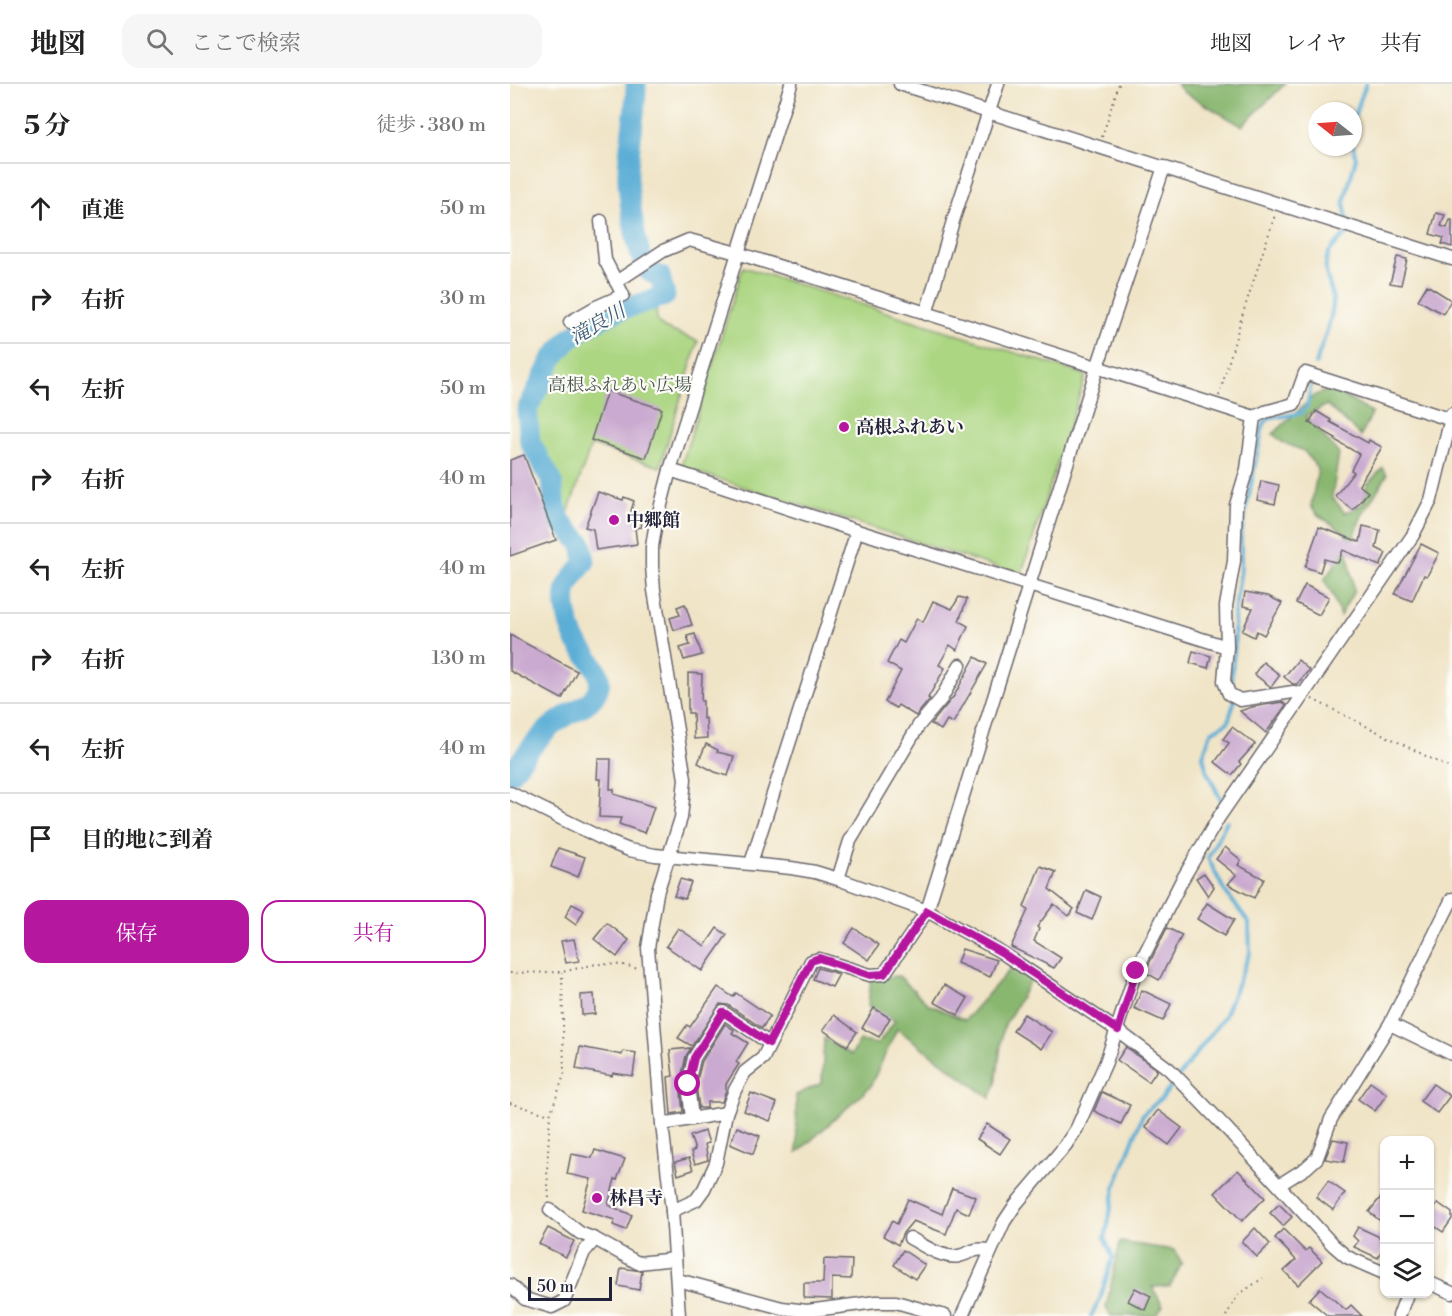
<!DOCTYPE html>
<html lang="ja">
<meta charset="utf-8">
<style>
:root{--surface:#fff;--page:#f6f6f6;--text:#222;--muted:#767676;--line:#e0e0e0;--accent:#b5179e}
body{margin:0;font-family:"Libre Bodoni","Noto Serif JP",serif;background:var(--page);color:var(--text)}
.controls{position:absolute;right:18px;bottom:18px;display:grid;overflow:hidden;border-radius:12px;box-shadow:0 2px 4px #0004}
.controls button{width:54px;height:54px;display:grid;place-items:center;padding:0;border:0;border-bottom:2px solid var(--line);background:var(--surface);color:var(--text);font:30px sans-serif}
.compass{position:absolute;left:798px;top:18px;width:54px;height:54px;border-radius:50%;background:var(--surface);box-shadow:0 2px 4px #0004;rotate:287deg}
.scale{position:absolute;left:18px;bottom:15px;width:84px;box-sizing:border-box;padding-left:6px;border:3px solid #22223b;border-top:0;font-size:16px;line-height:21px;white-space:nowrap;color:#22223b;-webkit-text-stroke:4px #fdfcf7;paint-order:stroke}
.stop{position:absolute;width:18px;height:18px;margin:-14px;border:4px solid #b5179e;border-radius:50%;background:#fff}
.stop.end{background:#b5179e;border-color:#fff;box-shadow:0 2px 6px #0008}
.list{margin:0;padding:0;list-style:none}
h2{display:flex;justify-content:space-between;align-items:center;height:78px;margin:0;padding:0 24px;font-size:26px}
h2 small{font-size:20px;font-weight:400;color:var(--muted)}
.list li{display:grid;grid-template-columns:39px 1fr auto;gap:18px;align-items:center;box-sizing:border-box;height:90px;padding:0 24px;border-top:2px solid var(--line)}
.list b{display:block;font-size:22px;white-space:nowrap}
.list em{font-size:20px;font-style:normal;color:var(--muted)}
.actions{display:flex;gap:12px;padding:18px 24px}
.actions a{flex:1;padding:14px 0;border:2px solid var(--accent);border-radius:18px;text-align:center;font-size:21px;color:var(--accent)}
.actions .main{background:var(--accent);color:#fff}
.icon{flex:none;width:33px;height:33px;fill:none;stroke:currentColor;stroke-width:2;stroke-linecap:round;stroke-linejoin:round}
.map{position:relative;flex:none;width:942px;height:1232px;overflow:hidden}
header{display:flex;align-items:center;gap:36px;box-sizing:border-box;height:84px;padding:0 30px;background:var(--surface);border-bottom:2px solid var(--line)}
header strong{font-size:28px}
nav{display:flex;gap:33px;margin-inline-start:auto;font-size:21px}
.search{width:420px;height:54px;background:var(--page);display:flex;align-items:center;gap:15px;box-sizing:border-box;padding:0 21px;border-radius:18px;color:var(--muted);font-size:22px}
main{display:flex}
aside{flex:1;background:var(--surface)}
.map>svg:first-child{display:block}
.green{fill:#acd682;stroke:#677c5e;stroke-width:1.5}
.forest{fill:#89b770;stroke:#566c56;stroke-width:1.5}
.lines{fill:none;stroke-linecap:round;stroke-linejoin:round}
.stream{stroke:#5baed6;stroke-width:4}
.river{stroke:#5baed6;stroke-width:21}
.building{fill:#caaad0}
.minor-casing{stroke:#6a666c;stroke-width:15}
.path{stroke:#6a666c;stroke-width:2;stroke-dasharray:1.5 4.5;stroke-linecap:butt}
.minor{stroke:#fff;stroke-width:12}
.route{stroke:#b5179e;stroke-width:8}
.poi-dot{fill:#b5179e;stroke:#fdfcf7;stroke-width:2}
.labels{text-anchor:middle;dominant-baseline:central;stroke-width:4.5;stroke-linejoin:round;paint-order:stroke}
.park-label{font-size:18px;fill:#4b5850;stroke:#fdfcf7}
.poi-label{font-size:18px;font-weight:bold;fill:#22223b;stroke:#fdfcf7;text-anchor:start}
.water-label{font-size:20px;font-style:italic;fill:#395a79;stroke:#fdfcf7}
</style>
<header>
<strong>地図</strong>
<div class="search"><svg class="icon" aria-label="search" viewBox="0 0 24 24"><circle cx="10" cy="10" r="6"/><path d="M15 15l6 6"/></svg>ここで検索</div>
<nav><a>地図</a><a>レイヤ</a><a>共有</a></nav>
</header>
<main>
<aside>
<h2>5 分<small>徒歩 · 380 m</small></h2>
<ul class="list">
<li><svg class="icon" aria-label="ahead" viewBox="0 0 24 24"><path d="M12 20V5M6 11l6-6 6 6"/></svg><div><b>直進</b></div><em>50 m</em></li>
<li><svg class="icon" aria-label="right" viewBox="0 0 24 24"><path d="M7 20v-9h11M14 6l5 5-5 5"/></svg><div><b>右折</b></div><em>30 m</em></li>
<li><svg class="icon" aria-label="left" viewBox="0 0 24 24"><path d="M17 20v-9H6M10 6l-5 5 5 5"/></svg><div><b>左折</b></div><em>50 m</em></li>
<li><svg class="icon" aria-label="right" viewBox="0 0 24 24"><path d="M7 20v-9h11M14 6l5 5-5 5"/></svg><div><b>右折</b></div><em>40 m</em></li>
<li><svg class="icon" aria-label="left" viewBox="0 0 24 24"><path d="M17 20v-9H6M10 6l-5 5 5 5"/></svg><div><b>左折</b></div><em>40 m</em></li>
<li><svg class="icon" aria-label="right" viewBox="0 0 24 24"><path d="M7 20v-9h11M14 6l5 5-5 5"/></svg><div><b>右折</b></div><em>130 m</em></li>
<li><svg class="icon" aria-label="left" viewBox="0 0 24 24"><path d="M17 20v-9H6M10 6l-5 5 5 5"/></svg><div><b>左折</b></div><em>40 m</em></li>
<li><svg class="icon" aria-label="arrive" viewBox="0 0 24 24"><path d="M6 21V4h12l-3 4 3 4H6"/></svg><div><b>目的地に到着</b></div></li>
</ul>
<div class="actions"><a class="main">保存</a><a>共有</a></div>
</aside>
<div class="map">
<svg width="942" height="1232" viewBox="0 0 942 1232">
<rect width="100%" height="100%" fill="#fdfcf7"/>
<filter id="ink" filterUnits="userSpaceOnUse"><feTurbulence type="fractalNoise" baseFrequency=".0167" numOctaves="2"/><feDisplacementMap in="SourceGraphic" scale="12" xChannelSelector="R" yChannelSelector="G"/><feConvolveMatrix kernelMatrix="1 2 1 2 8 2 1 2 1" color-interpolation-filters="sRGB"/></filter>
<filter id="wash" filterUnits="userSpaceOnUse"><feTurbulence type="fractalNoise" baseFrequency=".008" numOctaves="4" result="noise"/><feDisplacementMap in="SourceGraphic" scale="24" xChannelSelector="R" yChannelSelector="G"/><feGaussianBlur stdDeviation="1.35" result="paint"/><feColorMatrix in="noise" values="0 0 0 0 0 0 0 0 0 0 0 0 0 0 0 0 0 1.4 0 .05"/><feComposite in="paint" operator="in"/></filter>
<g filter="url(#wash)">
<rect width="100%" height="100%" fill="#f0e4c6"/>
<g class="green">
<path d="M233,183L576,291L511,491L171,383Z"/>
<path d="M146,222L147,237L154,244L188,257L150,383L81,361L56,435C53,420 52,405 46,390C39,374 25,358 24,340C23,328 30,316 35,305C50,272 74,241 110,229C121,225 134,224 146,222Z"/>
</g>
<g class="forest">
<path d="M667,0H775L732,42L673,8Z"/>
<path d="M822,305L862,329L851,352L817,321L796,332L829,370L822,413L835,429L853,420L857,400L873,384L877,391L852,431L838,469L844,507L830,532L823,512L814,496L825,481L837,450L808,431L801,422L808,385L794,367L772,358L763,350L805,311Z"/>
<path d="M502,883L521,895L493,945L486,1000L480,1014L387,945L360,1003L287,1069L286,1011L312,999L314,954L341,971L350,957L368,960L385,937L358,922L361,894L389,892L418,920L455,936Z"/>
<path d="M610,1158L664,1166L672,1179L660,1202L642,1203L653,1222L645,1232H601L596,1224Z"/>
</g>
<g class="lines">
<g class="stream">
<path d="M843,36L856,0"/>
<path d="M806,280C811,261 821,241 823,221C824,213 821,207 819,199C810,173 820,164 839,148L834,118L846,74L843,61"/>
<path d="M712,718L697,688L693,672L701,648L718,638L724,619V605L721,595L725,561L724,531L731,484V450L753,341L758,335L791,329L797,322L801,301"/>
<path d="M581,1232L590,1215L603,1173L595,1155L605,1103L633,1030L653,1013L714,933L740,869L739,839L714,806L698,774L717,737"/>
</g>
<path class="river" d="M0,690C15,672 30,649 50,636C63,626 82,622 88,605C96,586 71,569 64,553C58,539 53,519 57,504C60,495 70,485 75,477L72,460L51,438L44,417L42,397L20,358L17,326L43,274L59,255L77,242L107,227L155,212L150,192C146,191 140,188 138,186C126,172 117,106 118,87C119,58 126,29 126,0"/>
</g>
<g id="blocks">
<g class="building">
<path d="M926,129L935,131L931,142L937,144L940,136H942V163L932,160L934,154L920,150Z"/>
<path d="M887,173L897,175L891,201L880,199Z"/>
<path d="M917,201L941,216L933,230L908,216Z"/>
<path d="M97,307L152,325L136,374L81,356Z"/>
<path d="M806,327L821,336L820,338L858,359L859,356L872,363L849,401L858,408L843,426L825,412L844,388L841,386L849,370L825,356L826,354L799,339Z"/>
<path d="M14,371L46,456L0,472V376Z"/>
<path d="M751,397L769,401L765,420L747,416Z"/>
<path d="M88,408L113,416L114,413L124,417L121,427L129,429L132,443L125,444L127,460L86,466L83,445L75,443Z"/>
<path d="M853,442L870,446L866,464L876,469L870,482L833,466L828,479L814,475L810,488L795,483L809,443L850,458Z"/>
<path d="M911,460L929,469L917,492L914,491L902,517L885,510Z"/>
<path d="M795,501L819,513L809,531L786,519Z"/>
<path d="M735,508L758,512L772,519L754,551L747,547L744,553L732,547L743,524L733,522Z"/>
<path d="M449,513L457,515L449,537L458,542L447,566L440,561L429,581L435,584L418,614L420,615L406,632L388,621L386,624L375,618L391,587L377,579L389,556L394,559L407,534L413,538L423,517L442,525Z"/>
<path d="M175,520L182,541L164,546L160,534L170,531L167,523Z"/>
<path d="M185,550L192,571L174,576L170,564L180,561L177,552Z"/>
<path d="M0,551L67,587L52,615L0,587Z"/>
<path d="M683,567L701,572L698,584L680,579Z"/>
<path d="M465,573L477,580L443,639L437,636L431,646L421,640L444,612Z"/>
<path d="M788,576L799,586L787,600H783L774,593Z"/>
<path d="M753,578L770,591L761,603L744,590Z"/>
<path d="M178,589L192,590L191,617H193V635L196,634L197,654L184,655L183,629H178Z"/>
<path d="M772,618L776,621L756,649L730,627L742,623Z"/>
<path d="M722,643L745,660L729,678L731,680L722,691L705,678L719,659L713,655Z"/>
<path d="M196,660L208,666L207,668L224,672L218,692L205,688L188,679Z"/>
<path d="M88,675H101L100,705H104V710L144,723L135,749L109,740L111,734L89,733L91,695H87Z"/>
<path d="M715,763L731,776L728,781L754,795L744,814L718,800L726,791L706,775Z"/>
<path d="M48,764L75,773L68,793L41,783Z"/>
<path d="M530,782L546,788L539,805L564,825L559,832L544,820L527,843L529,845L524,857L551,874L544,884L501,863L518,826L514,823Z"/>
<path d="M694,789L704,803L698,812L686,794Z"/>
<path d="M170,795L181,798L175,815L164,812Z"/>
<path d="M576,806L591,813L582,836L567,829Z"/>
<path d="M697,819L724,836L714,852L687,835Z"/>
<path d="M62,820L74,826L66,841L55,833Z"/>
<path d="M97,839L119,856L107,873L84,855Z"/>
<path d="M168,844L195,862L207,844L217,851L192,887L156,862Z"/>
<path d="M344,844L369,861L359,876L334,859Z"/>
<path d="M657,844L672,851L649,896L635,888Z"/>
<path d="M64,855L69,877L56,879L51,857Z"/>
<path d="M452,865L487,876L480,893L447,879Z"/>
<path d="M308,884L329,890L322,903L303,895Z"/>
<path d="M434,901L458,914L448,931L424,918Z"/>
<path d="M208,903L223,913L226,909L260,932L252,944L218,921L210,920L182,962L168,954L177,941L180,943Z"/>
<path d="M632,906L661,920L653,937L624,924Z"/>
<path d="M84,910L85,930L72,931L71,911Z"/>
<path d="M364,924L380,934L369,953L352,944Z"/>
<path d="M514,930L542,948L531,965L503,947Z"/>
<path d="M324,931L347,948L337,962L313,946Z"/>
<path d="M215,940L224,946L222,949L238,959L226,978L229,980L216,1000V1006L212,1018H197V1024H189L186,1000L192,977Z"/>
<path d="M70,963L112,971L113,967L126,969L123,992L103,989L102,992L66,985Z"/>
<path d="M616,963L647,986L639,998L607,976Z"/>
<path d="M181,964L176,972L170,999L173,1028L161,1030L158,993L163,992L160,966Z"/>
<path d="M860,998L877,1010L865,1027L848,1015Z"/>
<path d="M923,1000L940,1012L927,1029L910,1017Z"/>
<path d="M592,1008L620,1021L611,1040L584,1027Z"/>
<path d="M241,1009L267,1019L260,1037L234,1027Z"/>
<path d="M648,1026L672,1044L659,1061L635,1043Z"/>
<path d="M477,1040L500,1055L490,1070L467,1055Z"/>
<path d="M227,1043L250,1052L243,1070L220,1060Z"/>
<path d="M195,1047L199,1059L195,1060L198,1076L185,1080L181,1068L185,1066L180,1052Z"/>
<path d="M823,1055L838,1058L834,1078L815,1075Z"/>
<path d="M85,1066L115,1075L107,1096L105,1095L98,1121L122,1131L116,1146L103,1141L105,1136L72,1126L81,1095L57,1090L61,1070L82,1074Z"/>
<path d="M179,1074L183,1086L168,1091L165,1078Z"/>
<path d="M728,1086L755,1114L732,1137L705,1109Z"/>
<path d="M818,1097L835,1109L823,1126L806,1113Z"/>
<path d="M442,1104L466,1113L459,1130L446,1124L436,1150L403,1137L393,1149L388,1161L373,1152L382,1137L387,1140L398,1115L432,1130Z"/>
<path d="M874,1109V1140L859,1128Z"/>
<path d="M928,1119L942,1129V1135L933,1148L920,1139V1131Z"/>
<path d="M769,1120L782,1133L773,1142L760,1129Z"/>
<path d="M848,1143L874,1155V1161L868,1174L844,1163L848,1157L843,1152Z"/>
<path d="M38,1144L64,1157L56,1173L29,1160Z"/>
<path d="M745,1144L760,1160L747,1173L732,1158Z"/>
<path d="M773,1145L795,1167L799,1164L812,1177L788,1201L774,1187L786,1176L765,1154Z"/>
<path d="M393,1166L415,1181L405,1195L384,1181Z"/>
<path d="M314,1175L342,1176L341,1195L322,1194V1215L294,1214V1199H313Z"/>
<path d="M111,1184L132,1187L129,1206L108,1202Z"/>
<path d="M625,1204L641,1212L635,1226L618,1217Z"/>
<path d="M810,1204L836,1226L841,1221L852,1232H818L799,1216Z"/>
</g>
</g>
</g>
<g filter="url(#ink)">
<use href="#blocks" fill-opacity="0" stroke="#6a666c" stroke-width="1.5"/>
<g class="lines">
<g class="minor-casing">
<g id="minor">
<path d="M390,0L942,175"/>
<path d="M106,198L153,167L179,156L227,169L744,333"/>
<path d="M416,230L443,137L488,0"/>
<path d="M60,238L86,223L113,211L95,176L91,137"/>
<path d="M160,386L347,447L717,563"/>
<path d="M793,610L783,608L730,616L719,610L714,597L717,563L716,522L724,477L726,421L737,385L744,333L755,328L784,320L795,289L939,335"/>
<path d="M0,709L99,758L119,766L145,771L281,784L305,788L328,795L417,827L491,868L607,946L659,985L718,1046L823,1161L837,1173L874,1189"/>
<path d="M241,779L347,447"/>
<path d="M328,795L340,757L409,641L431,615L450,581"/>
<path d="M880,940L942,970"/>
<path d="M182,1035L178,1000L184,974L213,928L259,959"/>
<path d="M152,1040L216,1029"/>
<path d="M769,1101L796,1084L807,1074L821,1035L880,940L942,815"/>
<path d="M40,1126L70,1149L85,1155"/>
<path d="M162,1127L186,1116L194,1105L206,1079L216,1029L225,1006L235,988L253,974L301,877L309,875L360,891L374,890L417,827L587,284L654,83"/>
<path d="M400,1154C413,1161 432,1175 449,1172C465,1168 460,1164 481,1166"/>
<path d="M168,1196L272,1224L297,1227L366,1218H386L435,1232"/>
<path d="M920,1199L942,1209"/>
<path d="M0,1201L15,1215L42,1223L54,1217L74,1168L85,1155L128,1179L165,1175"/>
<path d="M169,1232L162,1127L152,1040L138,864L147,809L171,734L175,695L144,506L142,482V463L145,444L160,386L281,0"/>
<path d="M452,1232L494,1138L506,1120L555,1062L567,1044L596,978L626,887L672,796L709,733L903,451L921,416L942,330"/>
<path d="M889,1232L897,1210"/>
</g>
</g>
<g class="path">
<path d="M592,53L609,0"/>
<path d="M709,312L732,232L765,131"/>
<path d="M802,615L942,685"/>
<path d="M0,889L52,888L86,880L115,881L128,885"/>
<path d="M0,1019L40,1031"/>
<path d="M39,1114L37,1087L40,1031L54,991L52,888"/>
<path d="M716,1232L728,1211L753,1194"/>
</g>
<use href="#minor" class="minor"/>
</g>
</g>
<g class="lines" filter="url(#ink)">
<path class="route" d="M178,1000L184,974L213,928L259,959L301,877L309,874L360,891L374,890L417,827L491,868L608,946L626,887"/>
</g>
<g class="poi-dot">
<circle cx="334" cy="343" r="6"/>
<circle cx="104" cy="436" r="6"/>
<circle cx="87" cy="1114" r="6"/>
</g>
<g class="labels">
<g class="park-label">
<text x="110" y="301">高根ふれあい広場</text>
</g>
<g class="poi-label">
<text x="346" y="343">高根ふれあい</text>
<text x="116" y="436">中郷館</text>
<text x="99" y="1114">林昌寺</text>
</g>
<g class="water-label">
<text transform="translate(88 241) rotate(-30)">滝良川</text>
</g>
</g>
</svg>
<div class="controls">
<button>+</button>
<button>−</button>
<button><svg class="icon" aria-label="layers" viewBox="0 0 24 24"><path d="M12 4l9 5-9 5-9-5zM3 14l9 5 9-5"/></svg></button>
</div>
<svg class="compass" viewBox="-18 -18 36 36"><path d="M0-13l5 13h-10z" fill="#e53935"/><path d="M0 13l5-13h-10z" fill="#767676"/></svg>
<div class="scale">50 m</div>
<div class="stop" style="left:178px;top:1000px"></div>
<div class="stop end" style="left:626px;top:887px"></div>
</div>
</main>
